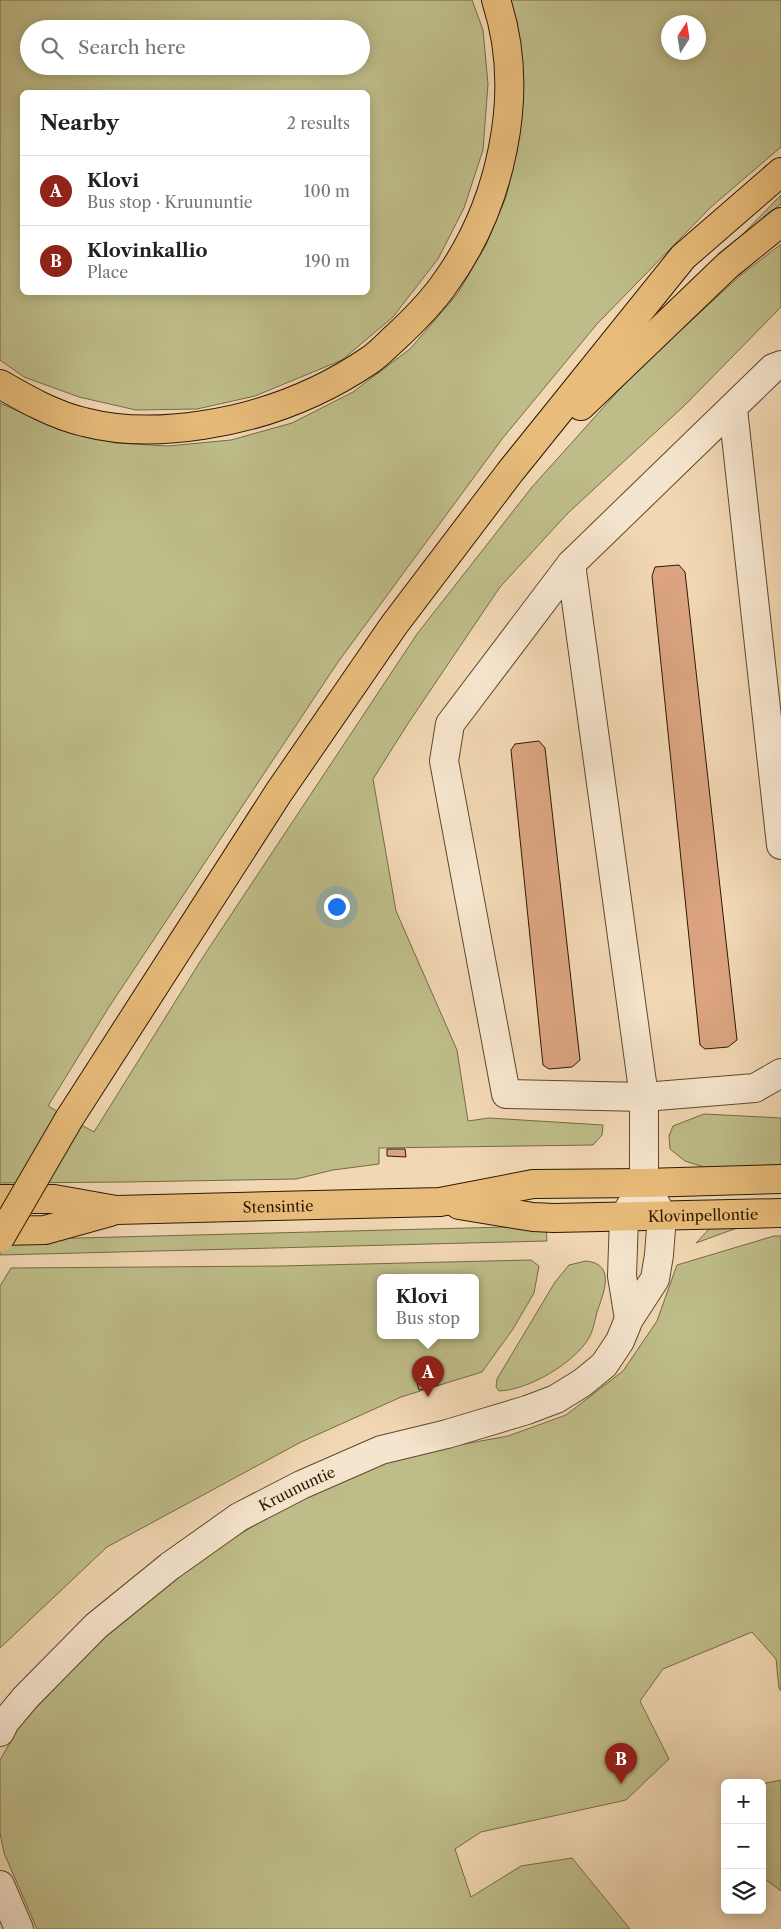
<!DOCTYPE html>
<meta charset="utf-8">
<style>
:root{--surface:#fff;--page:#f6f6f6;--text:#202124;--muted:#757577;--line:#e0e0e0;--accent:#8f2418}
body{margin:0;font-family:"Libre Caslon Text",serif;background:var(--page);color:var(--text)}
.controls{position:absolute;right:15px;bottom:15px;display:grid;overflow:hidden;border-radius:8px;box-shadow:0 2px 12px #0003}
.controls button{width:45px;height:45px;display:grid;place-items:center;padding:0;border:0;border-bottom:1px solid var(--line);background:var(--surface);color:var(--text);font:25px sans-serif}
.compass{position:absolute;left:661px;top:15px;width:45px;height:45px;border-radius:50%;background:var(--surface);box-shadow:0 2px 12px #0003;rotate:12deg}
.you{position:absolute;left:336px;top:906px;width:18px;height:18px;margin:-12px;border:4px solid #fff;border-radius:50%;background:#1a73e8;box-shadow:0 0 0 8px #1a73e833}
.badge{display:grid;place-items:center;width:32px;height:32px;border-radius:50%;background:var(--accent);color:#fff;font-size:16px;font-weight:700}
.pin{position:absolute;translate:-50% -41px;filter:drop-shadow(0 1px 2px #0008)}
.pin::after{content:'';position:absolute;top:26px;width:18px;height:15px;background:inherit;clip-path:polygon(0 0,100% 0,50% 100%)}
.popup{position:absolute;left:377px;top:1274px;width:102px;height:65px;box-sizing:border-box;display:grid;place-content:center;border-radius:8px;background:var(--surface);filter:drop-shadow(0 1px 4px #0005);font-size:16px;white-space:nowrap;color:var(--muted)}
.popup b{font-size:19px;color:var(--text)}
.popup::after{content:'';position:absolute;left:50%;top:100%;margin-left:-10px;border:10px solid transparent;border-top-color:var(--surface)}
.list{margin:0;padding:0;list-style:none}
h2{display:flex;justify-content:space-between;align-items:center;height:65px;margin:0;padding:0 20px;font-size:21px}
h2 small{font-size:16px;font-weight:400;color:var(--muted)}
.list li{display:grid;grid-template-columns:32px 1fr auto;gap:15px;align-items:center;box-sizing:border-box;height:70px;padding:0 20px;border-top:1px solid var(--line)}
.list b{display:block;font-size:19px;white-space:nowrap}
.list p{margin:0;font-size:16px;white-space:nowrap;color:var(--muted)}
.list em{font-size:16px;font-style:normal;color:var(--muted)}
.icon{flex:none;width:28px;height:28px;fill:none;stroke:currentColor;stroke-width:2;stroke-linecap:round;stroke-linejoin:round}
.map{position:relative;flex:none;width:781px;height:1929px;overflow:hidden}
.search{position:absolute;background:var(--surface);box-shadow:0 2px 12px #0003;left:20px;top:20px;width:350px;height:55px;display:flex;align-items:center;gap:12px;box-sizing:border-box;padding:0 18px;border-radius:28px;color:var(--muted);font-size:19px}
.panel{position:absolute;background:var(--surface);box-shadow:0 2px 12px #0003;left:20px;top:90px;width:350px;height:205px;border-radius:8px}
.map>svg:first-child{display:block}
.green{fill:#bebd89;stroke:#766a44;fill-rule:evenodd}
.building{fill:#dca482;stroke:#2e1800}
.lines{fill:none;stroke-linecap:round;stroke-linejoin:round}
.minor-casing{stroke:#5f482d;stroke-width:30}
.major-casing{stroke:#2e1800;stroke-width:30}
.highway-casing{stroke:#2e1800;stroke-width:30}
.minor{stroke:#f6e5ce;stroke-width:28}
.major{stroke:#e8bc7a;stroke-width:28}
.highway{stroke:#e8bc7a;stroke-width:28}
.highway-bridge-casing{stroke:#2e1800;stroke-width:30;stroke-linecap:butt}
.highway-bridge{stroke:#e8bc7a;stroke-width:28}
.labels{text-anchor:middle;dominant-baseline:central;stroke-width:4.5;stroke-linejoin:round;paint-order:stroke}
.street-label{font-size:15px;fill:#2e1800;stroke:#f6e5ce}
</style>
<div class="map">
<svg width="781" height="1929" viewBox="0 0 781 1929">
<rect width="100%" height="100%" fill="#f1d7b3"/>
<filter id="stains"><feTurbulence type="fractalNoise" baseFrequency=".004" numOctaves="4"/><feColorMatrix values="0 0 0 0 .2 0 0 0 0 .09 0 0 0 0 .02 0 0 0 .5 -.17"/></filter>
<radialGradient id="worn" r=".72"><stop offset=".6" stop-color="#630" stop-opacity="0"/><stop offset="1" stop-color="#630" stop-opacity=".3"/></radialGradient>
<g class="green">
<path d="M0,0H472L483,30L488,84L483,150L464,208L438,259L393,317L342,360L255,396L197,409L136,410L79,397L24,377L0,360ZM29,29H361V66H29ZM22,92H368V292H22Z"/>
<path d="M507,0H781V147L711,207L597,324L502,439L338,662L109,1007L48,1106L94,1132L203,957L417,634L532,487L636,371L741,275L781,244V307L685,405L568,513L500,587L409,722L373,779L396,911L457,1050L468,1121L489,1118L603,1125L602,1135L593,1145L379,1148V1164L333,1170L296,1179L127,1182L0,1183V403L57,429L116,443L168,446L231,440L292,423L353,392L410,349L458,293L486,245L506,197L517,151L522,107L523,73ZM668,22H698V52H668Z"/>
<path d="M781,195V204L740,237Z"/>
<path d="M704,1114L781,1118V1168L710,1169L685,1161L670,1149L669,1136L673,1126Z"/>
<path d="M759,1220L696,1243L710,1228Z"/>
<path d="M546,1226L547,1241L0,1255V1240Z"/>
<path d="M774,1236H781V1691L779,1688L776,1659L752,1632L663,1669L640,1701L669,1759L626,1800L481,1832L455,1849L471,1897L521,1866L572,1858L630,1929H37L4,1853L0,1833V1760L22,1722L104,1638L189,1565L295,1501L388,1458L508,1436L566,1415L623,1371L657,1321L677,1265Z"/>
<path d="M531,1260L539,1266L534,1293L513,1329L482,1372L401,1397L301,1442L107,1547L0,1648V1286L11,1268L281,1266ZM380,1278H476V1336H380Z"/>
<path d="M586,1261C616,1264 604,1292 597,1312C595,1320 593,1331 589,1338C574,1363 529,1390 499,1391L496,1387L497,1379L555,1282L569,1265Z"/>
<path d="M781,1780V1891L765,1879L762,1868V1784Z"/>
</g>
<g class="building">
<path d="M679,565L685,572L737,1040L728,1047L705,1049L700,1045L652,576L655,567Z"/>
<path d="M539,741L545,748L580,1060L572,1067L549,1069L543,1065L511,750L515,744Z"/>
<path d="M387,1149H405L406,1157L387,1156Z"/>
<path d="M436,1378L438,1385L419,1390L417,1383Z"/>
</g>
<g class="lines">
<g class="minor-casing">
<g id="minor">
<path d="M781,365L773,368L571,564L450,724L444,761L506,1094L644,1097L755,1088L781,1073"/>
<path d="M733,409L781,845"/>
<path d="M629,1319L622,1276L624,1217L636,1197"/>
<path id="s1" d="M0,1732L5,1722L26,1697L96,1626L170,1566L239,1517L301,1485L381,1450L447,1434L527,1410L556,1399L582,1383L604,1365L620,1341L629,1319L655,1279L659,1255L662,1215L644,1183V1097L571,564"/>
<path d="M0,1885L19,1929"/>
</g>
</g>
<g class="major-casing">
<g id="major">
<path id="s2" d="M0,1199H54L116,1210L440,1202L533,1184L644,1183L781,1179"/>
<path id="s3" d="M459,1205L533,1217L554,1218L781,1213"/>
<path d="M0,1231L45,1230L110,1212"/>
</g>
</g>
<g class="highway-casing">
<g id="highway">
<path d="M0,384C26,399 54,415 84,422C122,432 164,431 203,425C263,416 320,394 370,360C380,353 388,344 397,336C413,321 430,304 443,286C501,207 527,94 496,0"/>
<path d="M581,406L728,265L781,222"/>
<path d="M69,1119L279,792L394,625L510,472L683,257L781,172"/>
</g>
</g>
<use href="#minor" class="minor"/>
<use href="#major" class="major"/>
<use href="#highway" class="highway"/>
<g class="highway-bridge-casing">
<path id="highway-bridge" d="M0,1238L69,1119"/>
</g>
<use href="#highway-bridge" class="highway-bridge"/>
</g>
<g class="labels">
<g class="street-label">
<text stroke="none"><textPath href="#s2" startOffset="279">Stensintie</textPath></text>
<text stroke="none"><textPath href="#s3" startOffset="245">Klovinpellontie</textPath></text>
<text stroke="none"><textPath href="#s1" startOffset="388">Kruununtie</textPath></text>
</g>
</g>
<rect width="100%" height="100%" filter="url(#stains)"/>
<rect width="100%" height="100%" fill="url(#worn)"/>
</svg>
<div class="controls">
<button>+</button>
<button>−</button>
<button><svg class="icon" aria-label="layers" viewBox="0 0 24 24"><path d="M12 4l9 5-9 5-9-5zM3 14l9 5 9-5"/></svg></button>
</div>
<svg class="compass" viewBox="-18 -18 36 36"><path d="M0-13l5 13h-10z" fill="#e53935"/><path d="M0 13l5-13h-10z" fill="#757577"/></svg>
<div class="you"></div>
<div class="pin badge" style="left:428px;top:1397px">A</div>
<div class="popup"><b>Klovi</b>Bus stop</div>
<div class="pin badge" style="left:621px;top:1784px">B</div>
<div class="search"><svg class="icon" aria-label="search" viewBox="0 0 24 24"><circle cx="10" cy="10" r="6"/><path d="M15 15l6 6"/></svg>Search here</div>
<section class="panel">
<h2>Nearby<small>2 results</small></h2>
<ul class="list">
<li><span class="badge">A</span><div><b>Klovi</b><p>Bus stop · Kruununtie</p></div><em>100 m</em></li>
<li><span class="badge">B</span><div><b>Klovinkallio</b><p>Place</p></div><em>190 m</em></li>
</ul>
</section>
</div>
